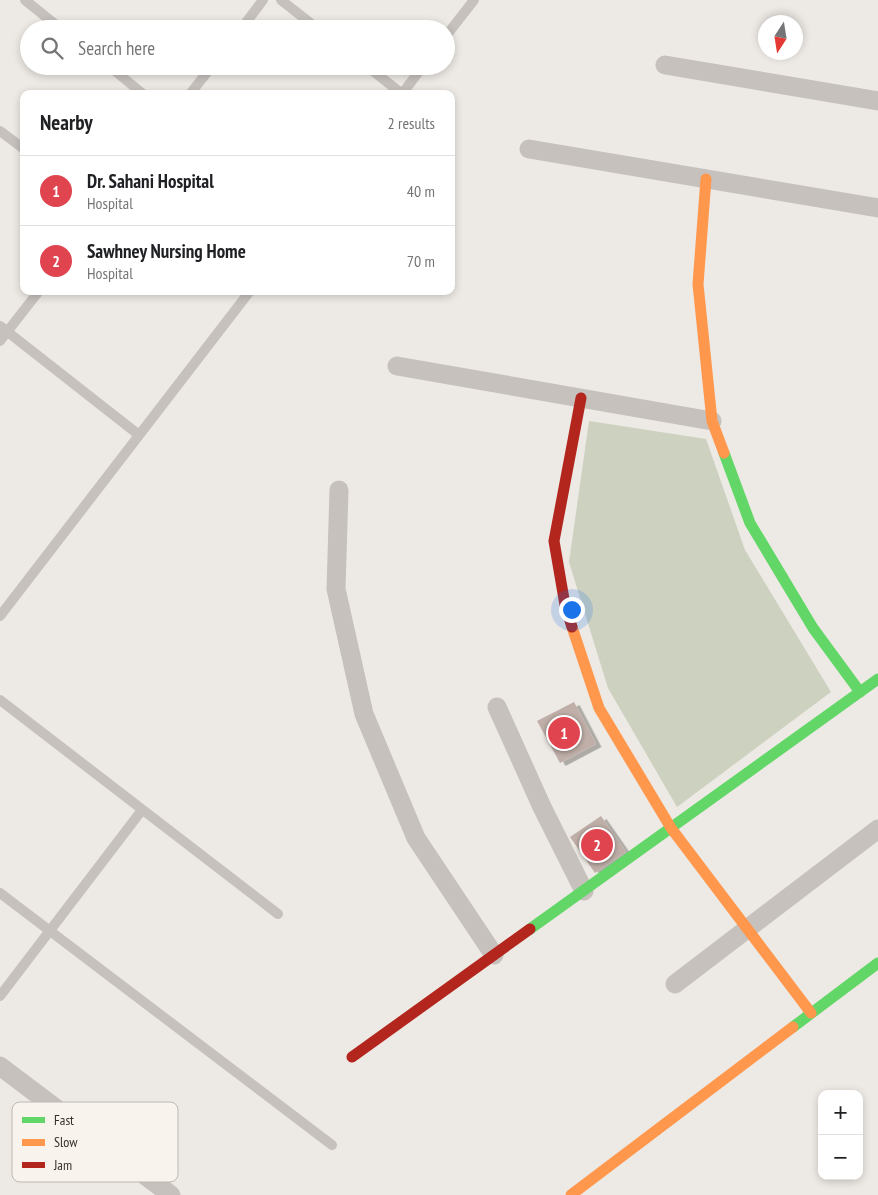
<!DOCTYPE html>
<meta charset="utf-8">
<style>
:root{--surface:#fff;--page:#f6f6f6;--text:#202124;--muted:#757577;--line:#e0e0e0;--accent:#77706c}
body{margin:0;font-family:"PT Sans Narrow",sans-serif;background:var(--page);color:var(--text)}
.controls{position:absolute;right:15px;bottom:15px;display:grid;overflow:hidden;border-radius:10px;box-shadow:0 2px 8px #0003}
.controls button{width:45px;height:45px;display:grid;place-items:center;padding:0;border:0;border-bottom:1px solid var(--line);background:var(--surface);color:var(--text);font:25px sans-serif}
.compass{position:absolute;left:758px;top:15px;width:45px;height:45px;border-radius:50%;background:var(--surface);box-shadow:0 2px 8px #0003;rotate:192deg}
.you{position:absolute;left:571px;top:609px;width:18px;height:18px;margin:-12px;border:4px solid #fff;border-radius:50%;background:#1a73e8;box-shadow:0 0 0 8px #1a73e833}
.badge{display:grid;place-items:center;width:32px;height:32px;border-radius:50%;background:var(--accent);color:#fff;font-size:16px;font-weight:700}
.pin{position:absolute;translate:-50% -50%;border:2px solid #fff;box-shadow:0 1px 5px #0006}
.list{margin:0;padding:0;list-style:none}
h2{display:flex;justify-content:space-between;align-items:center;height:65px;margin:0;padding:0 20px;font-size:21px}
h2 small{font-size:16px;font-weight:400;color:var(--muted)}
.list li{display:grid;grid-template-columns:32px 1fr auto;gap:15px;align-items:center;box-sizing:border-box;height:70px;padding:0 20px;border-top:1px solid var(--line)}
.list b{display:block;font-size:19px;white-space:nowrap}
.list p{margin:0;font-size:16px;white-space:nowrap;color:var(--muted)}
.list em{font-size:16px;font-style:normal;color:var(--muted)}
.icon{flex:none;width:28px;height:28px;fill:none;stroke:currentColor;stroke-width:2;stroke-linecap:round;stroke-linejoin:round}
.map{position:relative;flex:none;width:878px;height:1195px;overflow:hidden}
.search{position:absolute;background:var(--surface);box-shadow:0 2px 8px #0003;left:20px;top:20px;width:435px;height:55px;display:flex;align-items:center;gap:12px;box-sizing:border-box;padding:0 18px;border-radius:28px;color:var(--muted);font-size:19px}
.panel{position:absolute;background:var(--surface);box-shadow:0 2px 8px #0003;left:20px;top:90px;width:435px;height:205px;border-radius:10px}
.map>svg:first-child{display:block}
.green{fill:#cdd1bf}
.building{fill:#bfafa8;filter:url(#shadow)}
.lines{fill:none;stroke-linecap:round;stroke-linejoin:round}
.lane{stroke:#c6c1bd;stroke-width:10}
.street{stroke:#c6c1bd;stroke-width:19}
.fast{stroke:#63d668;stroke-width:11}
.slow{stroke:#ff974d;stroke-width:11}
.jam{stroke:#b3261e;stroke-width:11}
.key{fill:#f8f3ec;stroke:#beb8b2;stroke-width:1}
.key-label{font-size:14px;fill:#372f2b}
</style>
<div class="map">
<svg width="878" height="1195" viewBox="0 0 878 1195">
<defs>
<filter id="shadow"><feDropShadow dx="5.5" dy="3" stdDeviation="0" flood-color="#0004"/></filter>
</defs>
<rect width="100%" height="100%" fill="#ede9e4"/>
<path class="green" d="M589,421L706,439L745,550L831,692L677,807L608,688L569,562Z"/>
<g class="building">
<path d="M574,702L596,744L560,763L537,721Z"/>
<path d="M601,816L626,852L595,873L570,837Z"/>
</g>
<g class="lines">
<g class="lane">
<path d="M25,0L61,29"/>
<path d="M281,0L318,29"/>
<path d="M241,29L263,0"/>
<path d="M446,36L474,0"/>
<path d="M109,66L143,94"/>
<path d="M367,66L402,94"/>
<path d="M190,94L212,66"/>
<path d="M402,94L423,66"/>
<path d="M0,131L24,149"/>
<path d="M0,326L139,435"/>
<path d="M0,341L39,291"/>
<path d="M0,616L250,291"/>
<path d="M0,700L278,914"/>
<path d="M0,893L332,1145"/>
<path d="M0,996L142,810"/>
</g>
<g class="street">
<path d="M665,65L878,101"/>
<path d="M529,149L878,208"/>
<path d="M397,366L712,421"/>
<path d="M339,490L336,589L364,714L416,838L494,955"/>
<path d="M497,707L542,807L584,891"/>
<path d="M675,984L878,829"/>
<path d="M0,1066L171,1195"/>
</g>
<g class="fast">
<path d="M724,453L750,523L813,628L860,692"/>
<path d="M530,929L878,679"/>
<path d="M793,1027L878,963"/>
</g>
<g class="slow">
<path d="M706,179L698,284L712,421L724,453"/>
<path d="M572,627L599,708L671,828L811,1013"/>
<path d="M571,1195L793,1027"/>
</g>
<g class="jam">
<path d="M572,627L565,605L554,541L581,398"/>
<path d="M352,1057L530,929"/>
</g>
</g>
<rect x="12" y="1102" width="166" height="80" rx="8" class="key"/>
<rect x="22" y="1117" width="23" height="6" fill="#63d668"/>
<rect x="22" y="1139" width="23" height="7" fill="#ff974d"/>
<rect x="22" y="1162" width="23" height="6" fill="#b3261e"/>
<g class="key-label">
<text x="54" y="1125">Fast</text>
<text x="54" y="1147">Slow</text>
<text x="54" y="1170">Jam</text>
</g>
</svg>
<div class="controls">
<button>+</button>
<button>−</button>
</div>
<svg class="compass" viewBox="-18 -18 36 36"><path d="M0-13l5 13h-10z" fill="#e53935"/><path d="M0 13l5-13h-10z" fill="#757577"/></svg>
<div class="you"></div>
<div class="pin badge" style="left:564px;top:733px;background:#e0444e">1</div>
<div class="pin badge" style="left:597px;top:845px;background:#e0444e">2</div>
<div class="search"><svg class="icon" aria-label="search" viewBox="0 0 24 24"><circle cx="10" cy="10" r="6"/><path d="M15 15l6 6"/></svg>Search here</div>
<section class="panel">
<h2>Nearby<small>2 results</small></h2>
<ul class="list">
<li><span class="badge" style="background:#e0444e">1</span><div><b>Dr. Sahani Hospital</b><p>Hospital</p></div><em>40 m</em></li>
<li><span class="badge" style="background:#e0444e">2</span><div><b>Sawhney Nursing Home</b><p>Hospital</p></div><em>70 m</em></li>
</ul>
</section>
</div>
